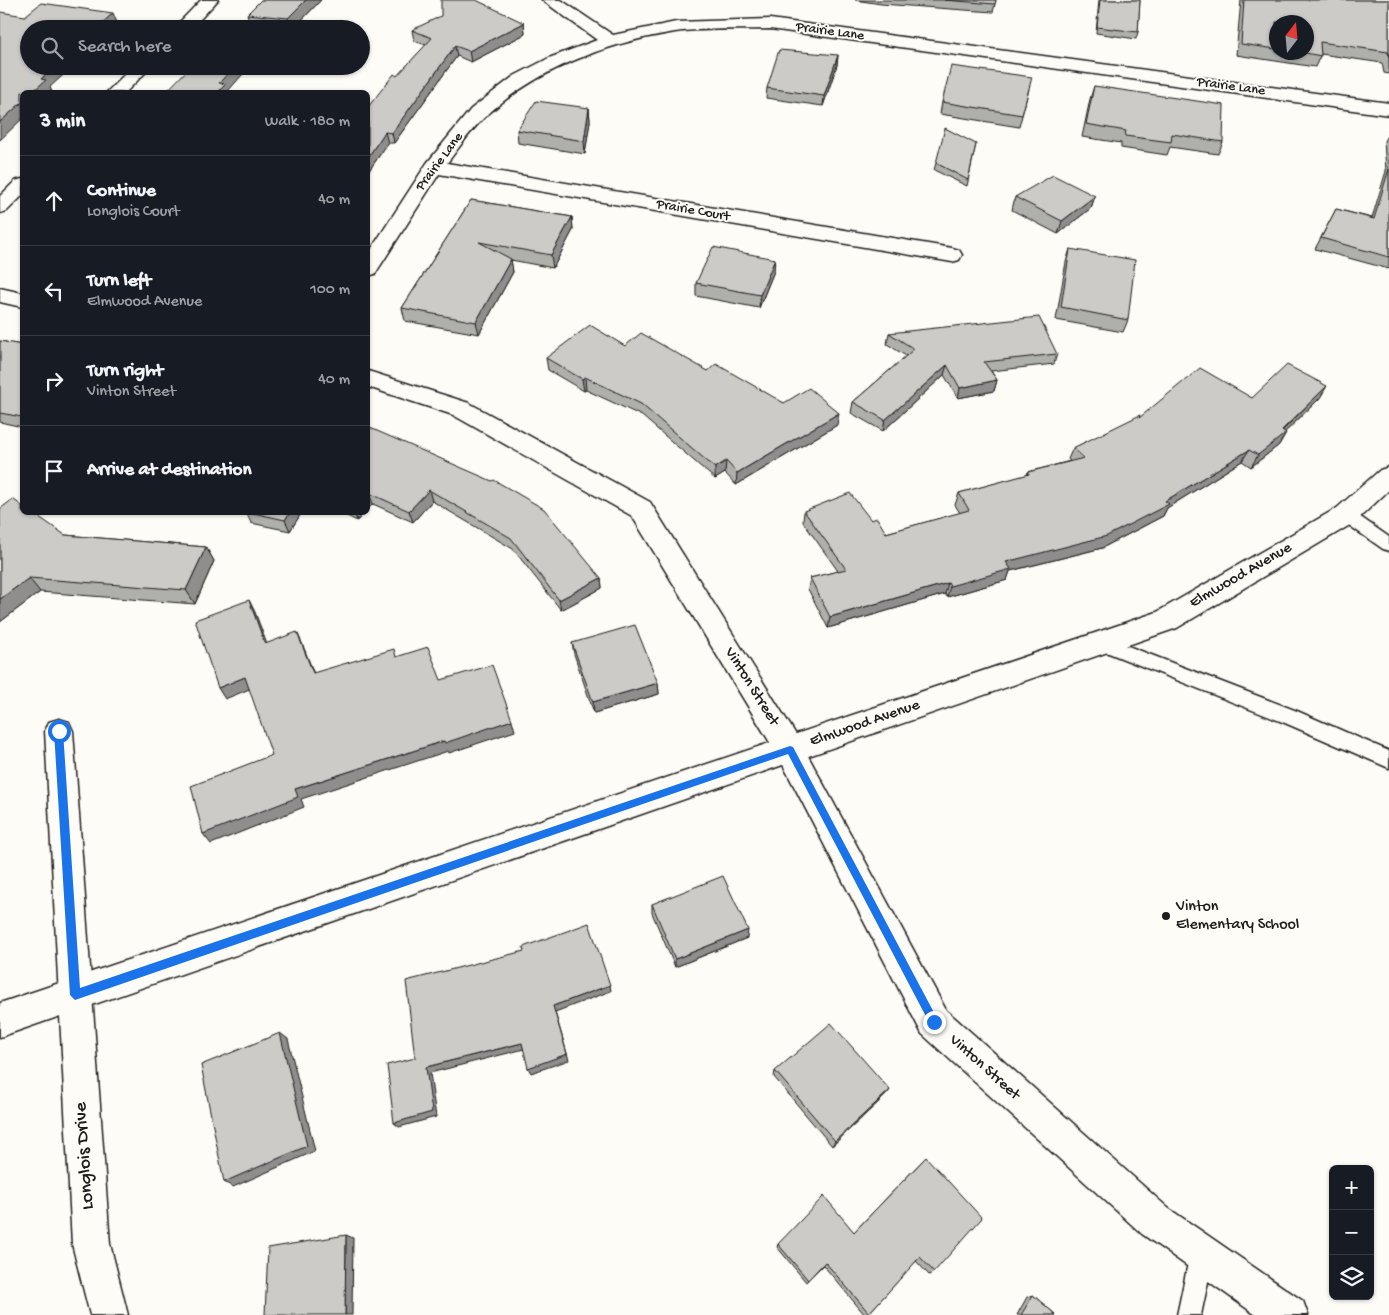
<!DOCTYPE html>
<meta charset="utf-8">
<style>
:root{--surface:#171b24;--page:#242831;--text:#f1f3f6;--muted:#9ea1a6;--line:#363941}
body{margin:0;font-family:"Gochi Hand",sans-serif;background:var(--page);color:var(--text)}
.controls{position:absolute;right:15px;bottom:15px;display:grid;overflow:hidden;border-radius:8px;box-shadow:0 1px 4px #0004}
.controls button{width:45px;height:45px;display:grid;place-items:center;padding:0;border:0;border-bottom:1px solid var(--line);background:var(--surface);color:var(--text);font:25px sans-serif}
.compass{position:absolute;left:1269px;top:15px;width:45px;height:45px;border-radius:50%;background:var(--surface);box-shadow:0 1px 4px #0004;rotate:16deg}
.stop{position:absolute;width:15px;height:15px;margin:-11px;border:4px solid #1a73e8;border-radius:50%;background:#fff}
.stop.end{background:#1a73e8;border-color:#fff;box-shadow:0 1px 5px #0008}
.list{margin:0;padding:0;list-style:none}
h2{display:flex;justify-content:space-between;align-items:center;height:65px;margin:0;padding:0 20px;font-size:21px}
h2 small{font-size:16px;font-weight:400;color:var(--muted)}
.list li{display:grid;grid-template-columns:32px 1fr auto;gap:15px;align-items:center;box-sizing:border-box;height:90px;padding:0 20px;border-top:1px solid var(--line)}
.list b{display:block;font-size:19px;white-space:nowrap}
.list p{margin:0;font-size:16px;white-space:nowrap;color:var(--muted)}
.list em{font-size:16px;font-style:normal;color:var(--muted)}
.icon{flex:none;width:28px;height:28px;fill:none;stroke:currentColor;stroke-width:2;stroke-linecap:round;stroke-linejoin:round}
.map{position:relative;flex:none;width:1389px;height:1315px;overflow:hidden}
.search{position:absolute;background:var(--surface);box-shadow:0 1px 4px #0004;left:20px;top:20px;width:350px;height:55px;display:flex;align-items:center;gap:12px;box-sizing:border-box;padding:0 18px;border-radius:28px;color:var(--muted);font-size:19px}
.panel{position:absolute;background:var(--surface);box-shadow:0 1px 4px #0004;left:20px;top:90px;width:350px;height:425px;border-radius:8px}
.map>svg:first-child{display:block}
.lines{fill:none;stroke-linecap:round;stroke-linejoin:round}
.service-casing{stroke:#1c1c1c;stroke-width:3}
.minor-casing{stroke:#1c1c1c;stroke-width:3}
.tertiary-casing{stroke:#1c1c1c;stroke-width:3}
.service{fill:#fdfcf7;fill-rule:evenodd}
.minor{fill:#fdfcf7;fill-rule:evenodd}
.tertiary{fill:#fdfcf7;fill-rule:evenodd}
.wall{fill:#afafac;stroke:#1c1c1c;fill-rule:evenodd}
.shaded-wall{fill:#8f8e8c;stroke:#1c1c1c}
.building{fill:#cccbc8;stroke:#1c1c1c}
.route{fill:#1a73e8}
.poi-dot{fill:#1c1c1c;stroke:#fdfcf7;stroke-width:2}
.labels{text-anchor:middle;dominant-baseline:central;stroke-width:4;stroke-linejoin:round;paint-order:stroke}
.far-street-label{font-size:14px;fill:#1c1c1c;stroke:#fdfcf7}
.street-label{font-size:16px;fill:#1c1c1c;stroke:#fdfcf7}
.poi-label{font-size:16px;fill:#1c1c1c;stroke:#fdfcf7;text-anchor:start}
.near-street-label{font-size:19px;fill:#1c1c1c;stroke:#fdfcf7}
</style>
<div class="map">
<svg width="1389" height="1315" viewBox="0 0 1389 1315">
<rect width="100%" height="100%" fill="#fdfcf7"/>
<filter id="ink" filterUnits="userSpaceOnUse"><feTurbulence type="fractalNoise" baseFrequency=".02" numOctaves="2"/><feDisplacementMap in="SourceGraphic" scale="10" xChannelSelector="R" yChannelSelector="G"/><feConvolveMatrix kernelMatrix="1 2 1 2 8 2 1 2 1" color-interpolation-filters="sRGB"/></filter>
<g filter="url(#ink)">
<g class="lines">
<g class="service-casing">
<g id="service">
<path d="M1346,509L1352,511L1389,537V551L1383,549L1340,519L1338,515L1340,511Z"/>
<path d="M1102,636L1297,711L1389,751V768L1285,723L1096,648L1093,643L1096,638Z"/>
<path d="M1202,1242L1210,1246L1214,1254L1201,1315H1177L1190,1254L1194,1246Z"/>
</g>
</g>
<g class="minor-casing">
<g id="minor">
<path d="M201,0H218L191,29H173Z"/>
<path d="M542,0H561L613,35L676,22L770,19L1389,103V115L770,29C739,30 705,28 675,32C606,43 537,69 486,116C471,129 459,148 447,163L952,248L959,250L962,255L959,260L952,262L439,174L375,274L368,276V254L427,163L471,109L514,76L549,58L597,40Z"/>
<path d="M133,66H152L126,92H107Z"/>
<path d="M22,179V196L7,211L0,213V196L15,181Z"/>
<path d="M0,288L22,293V307L0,302Z"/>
<path d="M368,371L469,403L650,502L800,741L946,1010L1168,1208L1303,1301L1308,1315H1256L1142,1234L922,1034L780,759L632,516L453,415L368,387Z"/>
<path d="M59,719L69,722L73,731L110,1244L128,1315H90L72,1244L45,731L49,722Z"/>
</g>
</g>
<g class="tertiary-casing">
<path id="tertiary" d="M1389,467V490L1355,522L1177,628L0,1037V1003L1157,612L1337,508L1380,470Z"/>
</g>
<use href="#service" class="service"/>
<use href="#minor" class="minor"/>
<use href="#tertiary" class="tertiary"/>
</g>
<g class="wall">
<path d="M261,0H321L293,29H276L251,26L247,14Z"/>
<path d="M855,0H996L993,12L881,4Z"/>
<path d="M1099,0H1140L1138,32L1136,39L1096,33Z"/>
<path d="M1241,0H1389V74L1384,73L1382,63L1321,54L1315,67L1236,55ZM1276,22L1306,52H1276Z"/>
<path d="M524,23L525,34L471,62L457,56L394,143H388L368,172V107L426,45L414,41L412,30Z"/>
<path d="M838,55L837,65L823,106L766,98L767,88Z"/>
<path d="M1094,86L1223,142L1218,154L1170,147L1167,155L1121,148V143L1082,137L1090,99Z"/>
<path d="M1029,89L1019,127L940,114L942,102Z"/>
<path d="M589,108L590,121L585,154L518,143L517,130Z"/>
<path d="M1389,132V269L1315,249L1336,209L1372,218L1386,171L1384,141Z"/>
<path d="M976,144L967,186L934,170L936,163Z"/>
<path d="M1095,196L1091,208L1058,234L1012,210L1015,197Z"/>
<path d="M471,200L572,217L573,230L553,268L511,260L513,272L479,334L405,321L402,308Z"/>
<path d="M1070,249L1128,320L1123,332L1056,320L1066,262Z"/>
<path d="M775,259L774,271L759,308L696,296V283Z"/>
<path d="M889,333L1057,354L1054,364L991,371L997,380L994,391L958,398L944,375L883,431L851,413L853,402L906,356L887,344Z"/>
<path d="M0,341L22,345V427L0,422Z"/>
<path d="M625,346L708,371L784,403L837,425L736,485L725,473L715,479L642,416L586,390L584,391L548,370L546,358Z"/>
<path d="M1252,398H1320L1285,432L1279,445L1251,467L1242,461L1167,508L1163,516L1102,548L1010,571L1007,580L947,597L945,594L828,628L808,589L810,578L838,571L803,522L804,511L871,520L886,533L960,513L955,505L959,493L1027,475L1028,472L1070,461L1068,459L1073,448L1139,418Z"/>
<path d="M368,427L601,578L602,588L561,610L513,549L432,501L413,522L373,504L368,509Z"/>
<path d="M0,509L65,535L206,547L214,561L195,604L40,592L0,622Z"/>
<path d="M246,512H302L290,531L251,523Z"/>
<path d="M339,512H365L357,521Z"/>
<path d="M572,643L658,683L659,694L594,713L574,654Z"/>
<path d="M652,904L747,938L675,967L652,913Z"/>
<path d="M775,1071L890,1090L886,1095L832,1146L774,1077Z"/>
<path d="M926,1157L934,1272L929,1275L916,1261L869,1313L865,1315L823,1265L806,1282L777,1247L778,1244L854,1232Z"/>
<path d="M1033,1295L1056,1315H1017L1027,1297Z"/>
</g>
<g class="shaded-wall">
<path d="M306,0H321L293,29H291L288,18Z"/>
<path d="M113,13L118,25L114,29H96Z"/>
<path d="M524,23L525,34L471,62L469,51Z"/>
<path d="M455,46L457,56L394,143L392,133Z"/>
<path d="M838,55L837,65L823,106L824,96Z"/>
<path d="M55,66H73L50,87L52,92H32L41,79Z"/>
<path d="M235,66H250L228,91V92H218L219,83Z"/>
<path d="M22,102V119L0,140V122Z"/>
<path d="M589,108L590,121L585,154L584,141Z"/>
<path d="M385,132L388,143L368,172V157Z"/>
<path d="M1095,196L1091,208L1058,234L1062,221Z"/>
<path d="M572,217L573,230L553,268L551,255Z"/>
<path d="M511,259L513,272L479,334L476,322Z"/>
<path d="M775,259L774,271L759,308L760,295Z"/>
<path d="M947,365L944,375L883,431L885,420Z"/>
<path d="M585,377L586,390L584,391L582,379Z"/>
<path d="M997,380L994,391L958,398L960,388Z"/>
<path d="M1327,386L1320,398L1279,438L1286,433L1279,445L1251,467L1258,455Z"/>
<path d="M839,413L837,425L736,485L737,473Z"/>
<path d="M1249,450L1242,461L1167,508L1163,516L1102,548L1010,571L1007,580L947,597L950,586L1006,562L1165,501Z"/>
<path d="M726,461L725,473L715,479V468Z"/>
<path d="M429,490L432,501L413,522L409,511Z"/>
<path d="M369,493L373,504L368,509V494Z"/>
<path d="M290,512H302L290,531L285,520Z"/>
<path d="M354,512H365L357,521Z"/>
<path d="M206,547L214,561L195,604L186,590Z"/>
<path d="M29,578L40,592L0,622V599Z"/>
<path d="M601,578L602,588L561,610L559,600Z"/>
<path d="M948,583L945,594L828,628L830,617Z"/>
<path d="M249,600L255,612L271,655L265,644Z"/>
<path d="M297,632L302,643L318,684L313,673Z"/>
<path d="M245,677L252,688L225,699L218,688Z"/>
<path d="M658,683L659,694L594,713L593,702Z"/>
<path d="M512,720L515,731L449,753L448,751L301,799L304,807L211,844L203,834L295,789L444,741Z"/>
<path d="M748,930L747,938L675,967V959Z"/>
<path d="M610,985L611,991L555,1012L569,1060L531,1073L528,1068L553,1006Z"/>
<path d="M280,1033L288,1039L315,1151L233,1187L224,1182Z"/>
<path d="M522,1043L524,1049L430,1073L436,1117L399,1127L394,1123L426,1067Z"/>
<path d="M890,1090L886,1095L832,1146L835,1141Z"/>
<path d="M346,1235L353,1238L352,1315H345Z"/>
</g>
<g class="building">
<path d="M261,0H306L288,18L247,14Z"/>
<path d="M441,0H476L524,23L469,51L455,46L392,133L385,132L368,157V107L394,74L397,76L432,38L412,30L441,16Z"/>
<path d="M944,0H996L995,4Z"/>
<path d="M1100,0H1140L1138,32L1097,27Z"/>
<path d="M1244,0H1389V57L1388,52L1320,42L1321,56L1300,52H1306V22H1276V49L1241,44Z"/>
<path d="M41,3L113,13L96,29H29V66H55L41,79L46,80L32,92H22V102L0,122V12L25,16Z"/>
<path d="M779,50L838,55L824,96L767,88Z"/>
<path d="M191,66H235L219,83L226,84L218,92H166Z"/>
<path d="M951,66L1032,77L1022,115L942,102Z"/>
<path d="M1094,86L1224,105L1223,142L1172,134L1171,142L1125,136L1126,131L1086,124Z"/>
<path d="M536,101L589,108L584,141L517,130Z"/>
<path d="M945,128L976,144L968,180L936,163Z"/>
<path d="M1389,169V257L1321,238L1336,209L1374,219Z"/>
<path d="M1053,175L1095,196L1062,221L1015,197Z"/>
<path d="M471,200L572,217L551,255L479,242L511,259L476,322L402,308Z"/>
<path d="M713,247L775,259L760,295L696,283Z"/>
<path d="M1070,249L1135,260L1128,320L1061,307Z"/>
<path d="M1039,317L1057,354L984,362L997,380L960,388L947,365L885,420L853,402L914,349L889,333Z"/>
<path d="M590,325L625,346L641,333L708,371L716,364L784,403L809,388L839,413L737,473L726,461L715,468L641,404L585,377L582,379L546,358Z"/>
<path d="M0,341L22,345V417L0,413Z"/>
<path d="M1287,365L1327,386L1282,430L1286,433L1258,455L1249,450L1165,501L1169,504L1107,536L1006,562L1011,569L950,586L948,583L830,617L810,578L846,569L804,511L850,493L871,520L877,518L886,533L969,510L959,493L1029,474L1028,472L1084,458L1073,448L1140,415L1139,418L1200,368L1252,398Z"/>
<path d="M368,427L492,481L494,480L544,509L601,578L559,600L511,538L429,490L409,511L369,493L368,494Z"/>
<path d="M13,499L22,506V512H32L65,535L206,547L186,590L29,578L0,599V509Z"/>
<path d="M249,512H290L285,520Z"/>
<path d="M249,600L265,644L297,632L313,673L394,649L396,657L428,647L441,680L492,665L512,720L445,743L444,741L295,789L298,797L203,834L191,786L272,755L245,677L218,688L195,620Z"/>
<path d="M635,625L658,683L593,702L572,643Z"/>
<path d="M723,876L748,930L675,959L652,904Z"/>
<path d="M589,923L610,985L553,1006L567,1054L528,1068L522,1043L426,1067L432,1112L394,1123L387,1065L415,1058L406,981L524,951L523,947Z"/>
<path d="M831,1023L890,1090L835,1141L775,1071Z"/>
<path d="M280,1033L307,1146L224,1182L201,1065Z"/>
<path d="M926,1157L982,1218L934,1272L920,1257L869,1313L825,1262L808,1280L778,1244L824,1196L854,1232Z"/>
<path d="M346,1235L345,1315H265L268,1248Z"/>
<path d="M1033,1295L1056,1315H1021Z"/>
</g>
</g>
<path class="route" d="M59,727L63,731L80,988L790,746L793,747L939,1022L934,1027L931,1026L788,754L75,1000L70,995L54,731Z"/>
<circle class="poi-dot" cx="1166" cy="916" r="5"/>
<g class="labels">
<g class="far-street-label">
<text transform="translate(830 32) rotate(8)">Prairie Lane</text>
<text transform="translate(1231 87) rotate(8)">Prairie Lane</text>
<text transform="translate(440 162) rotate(-53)">Prairie Lane</text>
<text transform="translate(693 211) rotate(10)">Prairie Court</text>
</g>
<g class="street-label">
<text transform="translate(1241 576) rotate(-30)">Elmwood Avenue</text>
<text transform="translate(751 687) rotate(58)">Vinton Street</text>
<text transform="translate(865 724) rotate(-19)">Elmwood Avenue</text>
<text transform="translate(984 1068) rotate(42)">Vinton Street</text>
</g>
<g class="poi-label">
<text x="1176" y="907">Vinton<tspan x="1176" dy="18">Elementary School</tspan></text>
</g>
<g class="near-street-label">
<text transform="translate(85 1156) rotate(-94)">Longlois Drive</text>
</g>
</g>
</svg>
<div class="controls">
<button>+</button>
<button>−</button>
<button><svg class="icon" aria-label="layers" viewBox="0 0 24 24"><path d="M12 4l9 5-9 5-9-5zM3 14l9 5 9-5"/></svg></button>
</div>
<svg class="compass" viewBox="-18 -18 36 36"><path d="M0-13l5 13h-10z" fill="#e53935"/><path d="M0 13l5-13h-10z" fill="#9ea1a6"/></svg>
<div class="stop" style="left:59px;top:731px"></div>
<div class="stop end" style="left:934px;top:1022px"></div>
<div class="search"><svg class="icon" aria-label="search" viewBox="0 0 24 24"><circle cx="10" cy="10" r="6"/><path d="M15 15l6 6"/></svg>Search here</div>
<section class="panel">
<h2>3 min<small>Walk · 180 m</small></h2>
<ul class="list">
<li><svg class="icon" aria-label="ahead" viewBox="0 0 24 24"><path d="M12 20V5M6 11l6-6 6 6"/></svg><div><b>Continue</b><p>Longlois Court</p></div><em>40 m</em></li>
<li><svg class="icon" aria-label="left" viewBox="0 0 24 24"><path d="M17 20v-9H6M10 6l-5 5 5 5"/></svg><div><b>Turn left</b><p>Elmwood Avenue</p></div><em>100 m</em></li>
<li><svg class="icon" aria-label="right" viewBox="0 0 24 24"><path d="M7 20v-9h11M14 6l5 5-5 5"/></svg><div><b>Turn right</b><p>Vinton Street</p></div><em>40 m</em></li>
<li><svg class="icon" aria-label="arrive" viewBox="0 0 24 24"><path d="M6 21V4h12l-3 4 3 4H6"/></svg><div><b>Arrive at destination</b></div></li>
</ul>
</section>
</div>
